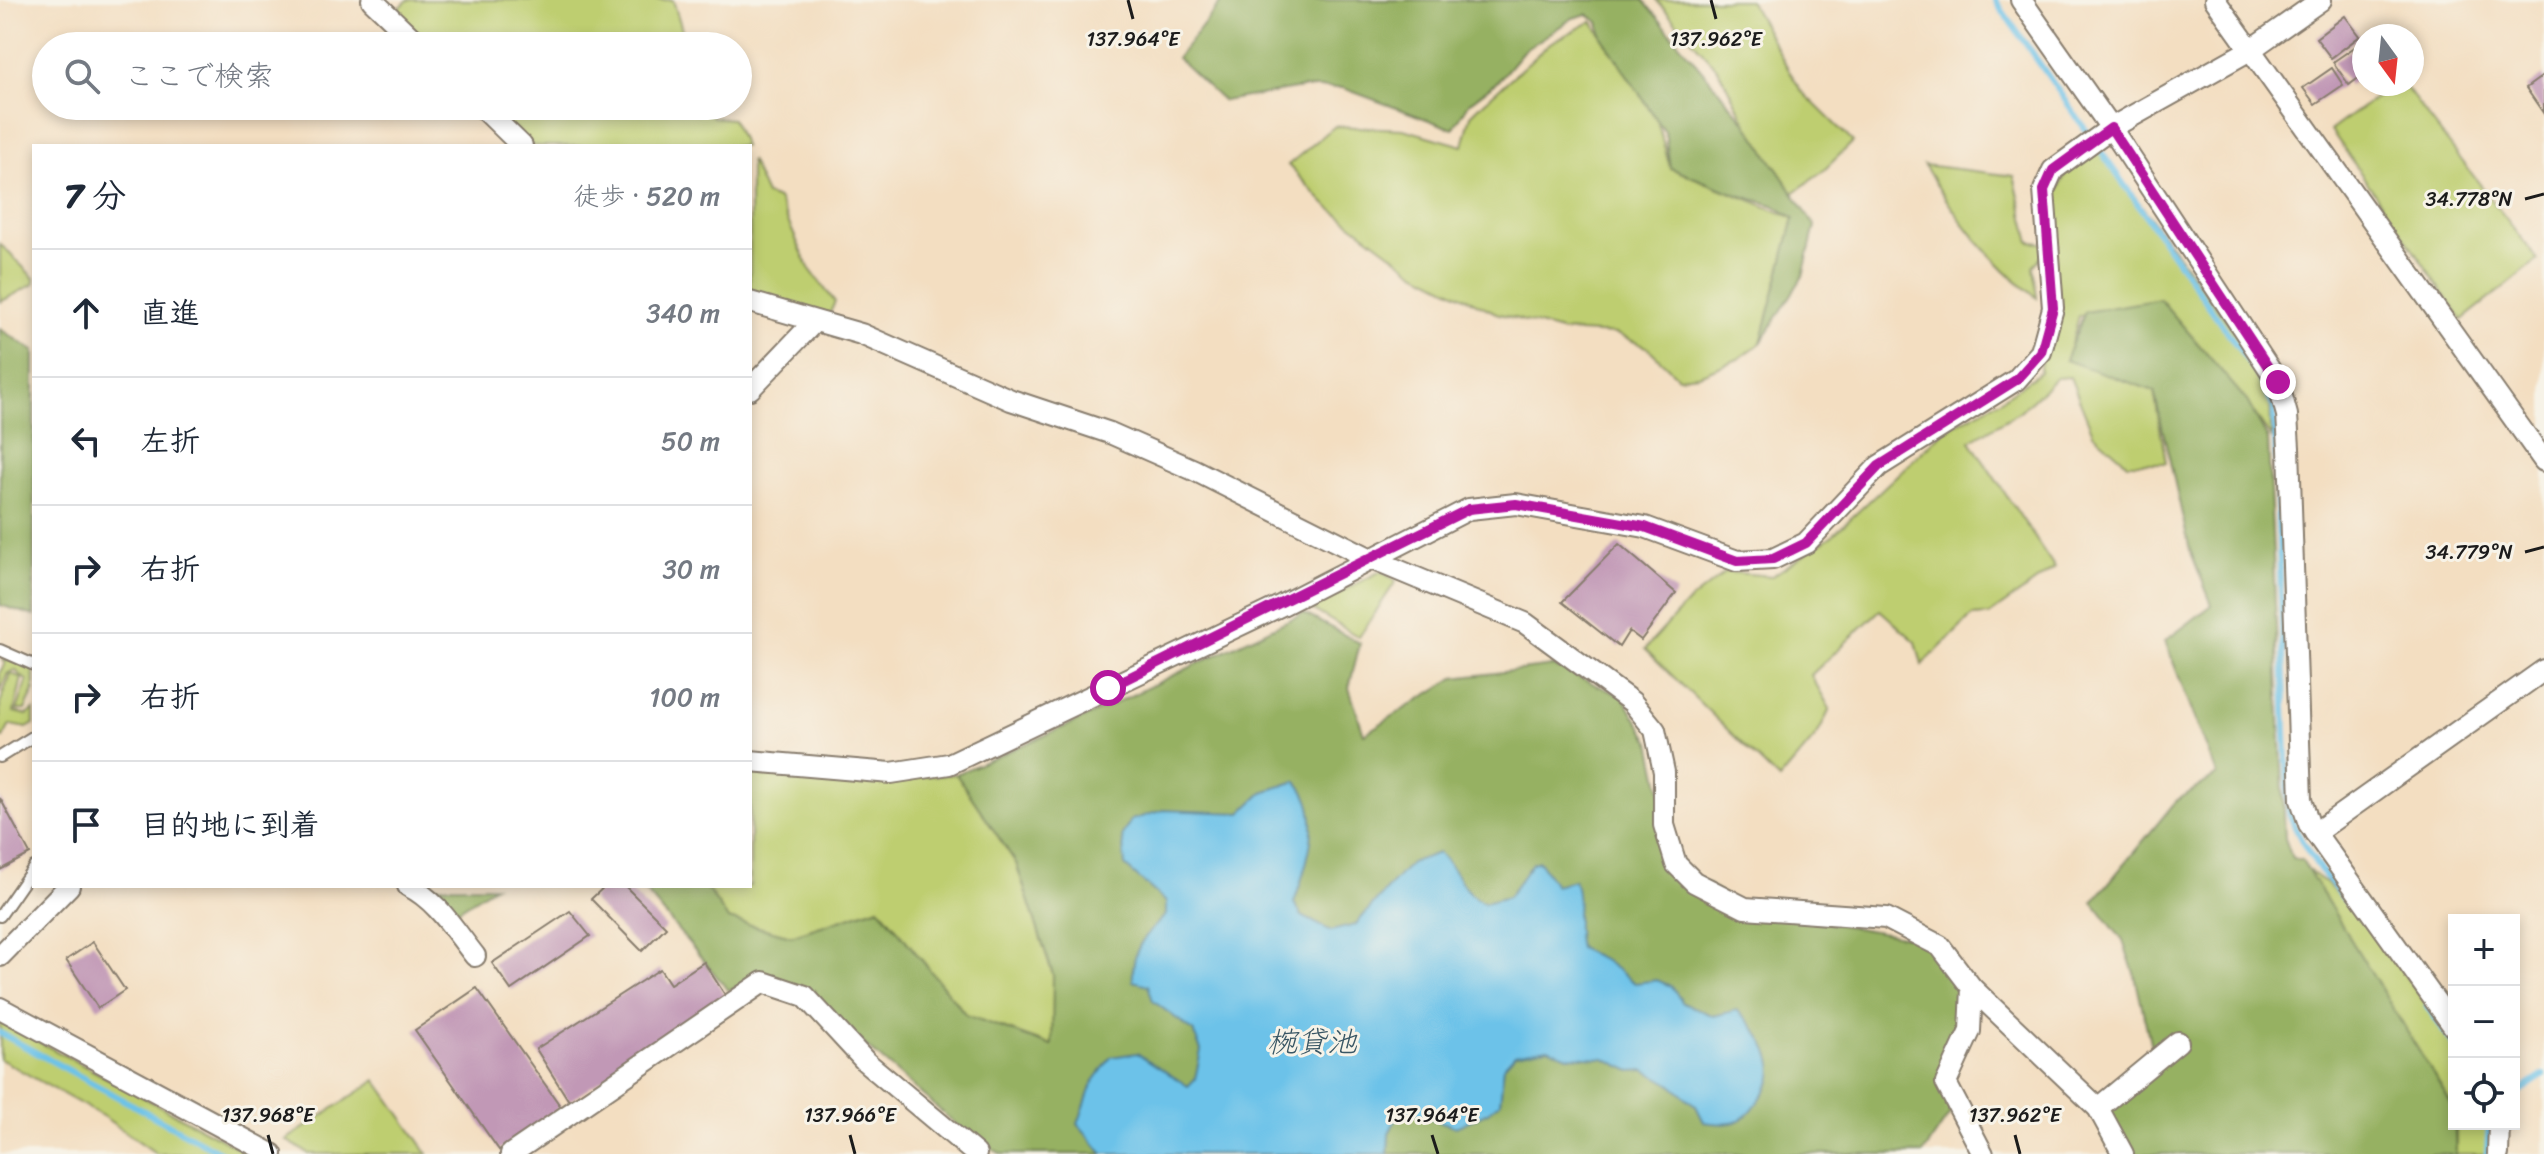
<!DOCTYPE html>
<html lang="ja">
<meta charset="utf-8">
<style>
:root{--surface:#fff;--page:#f6f6f7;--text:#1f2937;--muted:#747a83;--line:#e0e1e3}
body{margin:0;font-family:Sriracha,"Klee One",sans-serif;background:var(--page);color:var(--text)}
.controls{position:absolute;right:24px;bottom:24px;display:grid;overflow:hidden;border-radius:0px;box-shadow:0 4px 12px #0003}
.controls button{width:72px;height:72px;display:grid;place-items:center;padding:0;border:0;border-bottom:2px solid var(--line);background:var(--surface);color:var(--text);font:40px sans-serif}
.compass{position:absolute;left:2352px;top:24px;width:72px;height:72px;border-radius:50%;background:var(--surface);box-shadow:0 4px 12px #0003;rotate:165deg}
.stop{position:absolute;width:24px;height:24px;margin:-18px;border:6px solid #b5179e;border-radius:50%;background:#fff}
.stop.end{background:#b5179e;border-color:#fff;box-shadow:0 2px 8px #0008}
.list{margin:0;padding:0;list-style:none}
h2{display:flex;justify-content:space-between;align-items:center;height:104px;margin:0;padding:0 32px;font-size:34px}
h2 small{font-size:26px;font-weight:400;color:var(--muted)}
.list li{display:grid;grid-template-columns:52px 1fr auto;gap:24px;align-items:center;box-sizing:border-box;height:128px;padding:0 32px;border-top:2px solid var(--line)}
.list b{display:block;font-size:30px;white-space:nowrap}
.list em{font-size:26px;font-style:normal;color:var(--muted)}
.icon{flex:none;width:44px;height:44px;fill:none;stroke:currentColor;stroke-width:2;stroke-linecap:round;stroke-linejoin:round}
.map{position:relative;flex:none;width:2544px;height:1154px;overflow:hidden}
.search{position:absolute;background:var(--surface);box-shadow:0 4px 12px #0003;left:32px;top:32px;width:720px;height:88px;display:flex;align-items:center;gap:20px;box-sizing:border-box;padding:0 28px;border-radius:44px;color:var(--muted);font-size:30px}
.panel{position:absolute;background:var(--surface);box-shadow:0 4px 12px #0003;left:32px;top:144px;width:720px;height:744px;border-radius:0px}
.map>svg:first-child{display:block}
.green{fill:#bece70;stroke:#6d7546;stroke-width:2}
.forest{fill:#96b162;stroke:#59663f;stroke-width:2}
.water{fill:#6cc2e9;stroke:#446f82;stroke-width:2}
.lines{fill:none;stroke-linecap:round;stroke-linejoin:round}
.stream{stroke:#6cc2e9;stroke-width:6}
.building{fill:#c198b6}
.lane-casing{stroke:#887d6e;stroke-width:14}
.street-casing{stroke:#887d6e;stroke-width:24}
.lane{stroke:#fff;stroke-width:10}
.street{stroke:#fff;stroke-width:20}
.route{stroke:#b5179e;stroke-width:10}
.ticks{fill:none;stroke:#1c1c1c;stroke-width:3}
.labels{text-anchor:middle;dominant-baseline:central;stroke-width:6;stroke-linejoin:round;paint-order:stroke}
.water-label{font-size:30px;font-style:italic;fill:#385664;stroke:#f7f3e8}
.ticks-label{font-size:20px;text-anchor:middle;fill:#1c1c1c;stroke:#f7f3e8;stroke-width:6;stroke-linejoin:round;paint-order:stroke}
</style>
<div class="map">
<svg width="2544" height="1154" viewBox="0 0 2544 1154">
<rect width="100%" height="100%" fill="#f7f3e8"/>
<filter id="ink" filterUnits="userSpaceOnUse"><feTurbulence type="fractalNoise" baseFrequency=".0125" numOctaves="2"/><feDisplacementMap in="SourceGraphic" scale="16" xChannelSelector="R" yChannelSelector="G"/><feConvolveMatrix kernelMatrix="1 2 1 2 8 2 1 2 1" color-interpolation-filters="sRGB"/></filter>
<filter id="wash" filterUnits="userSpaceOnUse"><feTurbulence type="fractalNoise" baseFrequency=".006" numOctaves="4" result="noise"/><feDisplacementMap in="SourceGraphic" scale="32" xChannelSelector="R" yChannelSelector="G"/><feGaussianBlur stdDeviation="1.8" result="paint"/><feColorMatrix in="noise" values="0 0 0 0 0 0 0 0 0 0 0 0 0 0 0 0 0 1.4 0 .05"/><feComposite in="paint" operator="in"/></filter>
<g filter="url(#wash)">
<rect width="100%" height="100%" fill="#f3dec1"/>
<g class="green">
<path d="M408,0H673L687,46H429L396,11Z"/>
<path d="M1656,0H1749L1801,91L1853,142L1821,173L1793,193L1747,124L1718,69Z"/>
<path d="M1592,21L1657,120L1670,168L1794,218L1761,343L1738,359L1699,375L1678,377L1647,347L1616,334L1560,331L1496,313L1416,272L1326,205L1288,165L1335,126L1403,129L1463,146L1471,115L1482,104L1550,43Z"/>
<path d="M2394,84H2403L2538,260L2462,320L2331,130Z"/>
<path d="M487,106H704L713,117L732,119L744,146H533L510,130Z"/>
<path d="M2101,151L2239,337L2270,388L2271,437L2237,390L2160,300L2079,316L2068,355L2154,391L2166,463H2127L2093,433L2070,377L2056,378L2020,411L1970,441L2055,568L1989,615L1972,616L1922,665L1916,642L1880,610L1811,675L1830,709L1818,734L1779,780L1645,649L1687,603L1726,572L1772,576L1833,535L1945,430L1999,401L2040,372L2047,251L2033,266L2037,298C1989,261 1955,216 1924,165L2014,176L2030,242L2055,244L2051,207L2067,170Z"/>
<path d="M750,160L766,195L778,199L809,268L835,302L829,315L750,302Z"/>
<path d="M0,244L34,278V284L0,302Z"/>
<path d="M1381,571L1396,581L1359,637L1310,608Z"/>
<path d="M2,660L23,662L34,667V691L25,710H17L27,681L15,670L7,674L0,692V672L5,663Z"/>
<path d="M10,673L22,678L14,712L27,715L34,710V724L27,728L10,725L3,738L0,737V704Z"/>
<path d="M750,772L855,781L956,774L1016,863L1053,975V1046L966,1015L879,907L791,936L728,919L705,886H750Z"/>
<path d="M2292,858L2326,883L2369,927L2454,1041V1108Z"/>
<path d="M0,1021L250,1154H157L104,1117L0,1059Z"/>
<path d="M376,1080L428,1154H309L286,1140Z"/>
<rect x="2456" y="1124" width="42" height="30"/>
</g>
<g class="forest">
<path d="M1223,0H1643L1747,124L1815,226L1803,276L1761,343L1794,218L1773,205L1738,195L1670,168L1665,132L1602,37L1599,22L1587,14L1573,18L1523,51L1497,82L1469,103L1453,129L1343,88H1302L1223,101L1177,58Z"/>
<path d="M2160,299L2247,401L2268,439L2285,838L2292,858L2302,860L2454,1108L2456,1154H2124L2098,1108L2157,1073L2135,976L2123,941L2093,902L2176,801L2217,775L2165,641L2212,605L2190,550L2154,391L2065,360L2085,312Z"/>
<path d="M0,329L34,351V616L0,605Z"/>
<path d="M1303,613L1360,643L1349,688L1364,734L1454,678L1553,666L1622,696L1651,742L1676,864L1745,908L1930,941L1972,988L1953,1071L1950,1114L1923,1154H1002L974,1140L842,1025L763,982L728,990L641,886H705L728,919L791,936L879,907L966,1015L1052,1046L1053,975L1016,863L956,774L1080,720Z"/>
<path d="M424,886H495L450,915Z"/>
</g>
<path class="water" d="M1296,781C1327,812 1306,867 1294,903L1302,916L1331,931L1355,925L1410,863L1438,853C1461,871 1457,889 1484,903L1508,897L1532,863L1539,861L1555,885L1574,880C1582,901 1573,924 1579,948L1601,958L1635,983L1657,980L1671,986L1683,1003L1714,1016L1737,1010C1754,1024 1779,1057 1771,1081C1768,1088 1762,1096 1758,1102C1742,1125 1731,1126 1704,1122L1696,1106L1670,1084L1645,1070L1631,1071L1604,1058L1568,1056L1548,1048L1515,1054L1504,1066L1500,1102L1488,1112L1456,1127L1412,1112L1397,1116L1389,1134L1388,1154H1103L1078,1124L1092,1084L1111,1057L1137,1053L1188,1086L1195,1079L1201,1050L1193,1031L1153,1001L1148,985L1133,981C1131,949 1144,936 1166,915V902L1125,866L1122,835L1131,820L1163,810L1241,813L1263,792Z"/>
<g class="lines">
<g class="stream">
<path d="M1995,0L2258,376L2274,408L2289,813C2307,863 2347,901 2381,941"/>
<path d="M2427,1006L2454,1045"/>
<path d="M0,1033L223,1154"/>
<path d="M2514,1095L2544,1075"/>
<path d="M2487,1154L2489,1124"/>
</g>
</g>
<g id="blocks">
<g class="building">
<path d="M2345,16L2360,36L2331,58L2316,38Z"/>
<path d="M2362,42L2364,74L2349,85L2333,62Z"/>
<path d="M2332,68L2343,85L2315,104L2303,88Z"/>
<path d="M2544,75V114L2526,88Z"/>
<path d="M1619,544L1676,593L1641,640L1629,631L1619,647L1562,602Z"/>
<path d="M0,798L30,854L0,870Z"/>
<path d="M605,886H625L666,927L642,951L591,899Z"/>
<path d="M570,911L590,936L511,990L492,963Z"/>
<path d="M93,942L125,990L98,1008L66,960Z"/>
<path d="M704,962L727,998L569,1101L536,1049L660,969L670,984Z"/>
<path d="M477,988L561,1107L499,1150L415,1030Z"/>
</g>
</g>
</g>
<g filter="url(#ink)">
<use href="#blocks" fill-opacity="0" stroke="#887d6e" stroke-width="2"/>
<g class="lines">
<g class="lane-casing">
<g id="lane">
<path d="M0,650L34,665"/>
<path d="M0,757L34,736"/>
<path d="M0,916L34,867"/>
</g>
</g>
<g class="street-casing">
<g id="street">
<path d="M372,0L420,46"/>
<path d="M2021,0L2111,128L2278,382L2287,415L2289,448L2301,800L2309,824L2454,1027"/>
<path d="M2215,0L2544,461"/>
<path d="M481,106L522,146"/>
<path d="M750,302L861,334L1011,400L1110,433L1194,470L1369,558L1525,623L1632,702L1655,730L1664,772V825L1676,864L1694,882L1745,908L1886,918L1940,946L1972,988L2098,1108L2123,1154"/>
<path d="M750,389L814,322"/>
<path d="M750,761L891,773L949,764L1282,605L1469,509L1516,504L1645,527L1737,561L1773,559L1806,543L1879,466L2016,380L2041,352L2053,308L2044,190L2053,170L2111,128L2250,50L2321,0"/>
<path d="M2315,833L2544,670"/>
<path d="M408,886C437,900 455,931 475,956"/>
<path d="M0,956L69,886"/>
<path d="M1972,988L1970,1031L1946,1083L1983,1154"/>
<path d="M0,1008L272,1154"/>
<path d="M2098,1108L2178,1042"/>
<path d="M511,1154L763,982L805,996L866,1062L976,1154"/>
<path d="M2498,1154L2499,1124"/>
</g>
</g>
<use href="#lane" class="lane"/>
<use href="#street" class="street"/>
</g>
</g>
<g class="lines" filter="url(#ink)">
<path class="route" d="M1108,688L1469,509L1516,504L1645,527L1737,561L1773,559L1806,543L1879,466L2016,380L2041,352L2053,308L2044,190L2053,170L2111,128L2278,382"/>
</g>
<path class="ticks" d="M1128,0L1133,19M1711,0L1716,19M2525,199L2544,194M2525,552L2544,547M268,1135L273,1154M850,1135L855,1154M1432,1135L1438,1154M2015,1135L2020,1154"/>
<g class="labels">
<g class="water-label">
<text x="1312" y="1042">椀貸池</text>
</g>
</g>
<g class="ticks-label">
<text x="1133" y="46">137.964°E</text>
<text x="1716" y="46">137.962°E</text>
<text x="2469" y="206">34.778°N</text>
<text x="2469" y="559">34.779°N</text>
<text x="268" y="1122">137.968°E</text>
<text x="850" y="1122">137.966°E</text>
<text x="1432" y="1122">137.964°E</text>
<text x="2015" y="1122">137.962°E</text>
</g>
</svg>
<div class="controls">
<button>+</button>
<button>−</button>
<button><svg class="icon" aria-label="locate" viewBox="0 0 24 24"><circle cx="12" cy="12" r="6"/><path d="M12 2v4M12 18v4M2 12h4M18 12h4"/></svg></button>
</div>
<svg class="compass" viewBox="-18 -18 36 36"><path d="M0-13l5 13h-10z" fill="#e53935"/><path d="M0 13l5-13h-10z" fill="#747a83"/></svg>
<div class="stop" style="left:1108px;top:688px"></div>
<div class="stop end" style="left:2278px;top:382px"></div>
<div class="search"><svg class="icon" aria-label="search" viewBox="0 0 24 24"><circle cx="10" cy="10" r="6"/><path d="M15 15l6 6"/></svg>ここで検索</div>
<section class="panel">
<h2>7 分<small>徒歩 · 520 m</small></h2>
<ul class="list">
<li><svg class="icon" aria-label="ahead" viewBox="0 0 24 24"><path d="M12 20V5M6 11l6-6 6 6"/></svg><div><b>直進</b></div><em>340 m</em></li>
<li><svg class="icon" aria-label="left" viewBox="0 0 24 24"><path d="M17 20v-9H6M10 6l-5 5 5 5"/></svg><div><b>左折</b></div><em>50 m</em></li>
<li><svg class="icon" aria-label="right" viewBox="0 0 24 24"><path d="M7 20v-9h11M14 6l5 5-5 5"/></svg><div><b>右折</b></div><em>30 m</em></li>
<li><svg class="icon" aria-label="right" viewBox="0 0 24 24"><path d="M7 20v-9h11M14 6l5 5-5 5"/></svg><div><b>右折</b></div><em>100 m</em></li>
<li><svg class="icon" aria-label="arrive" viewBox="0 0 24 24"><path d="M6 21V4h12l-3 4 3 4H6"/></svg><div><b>目的地に到着</b></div></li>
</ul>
</section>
</div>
